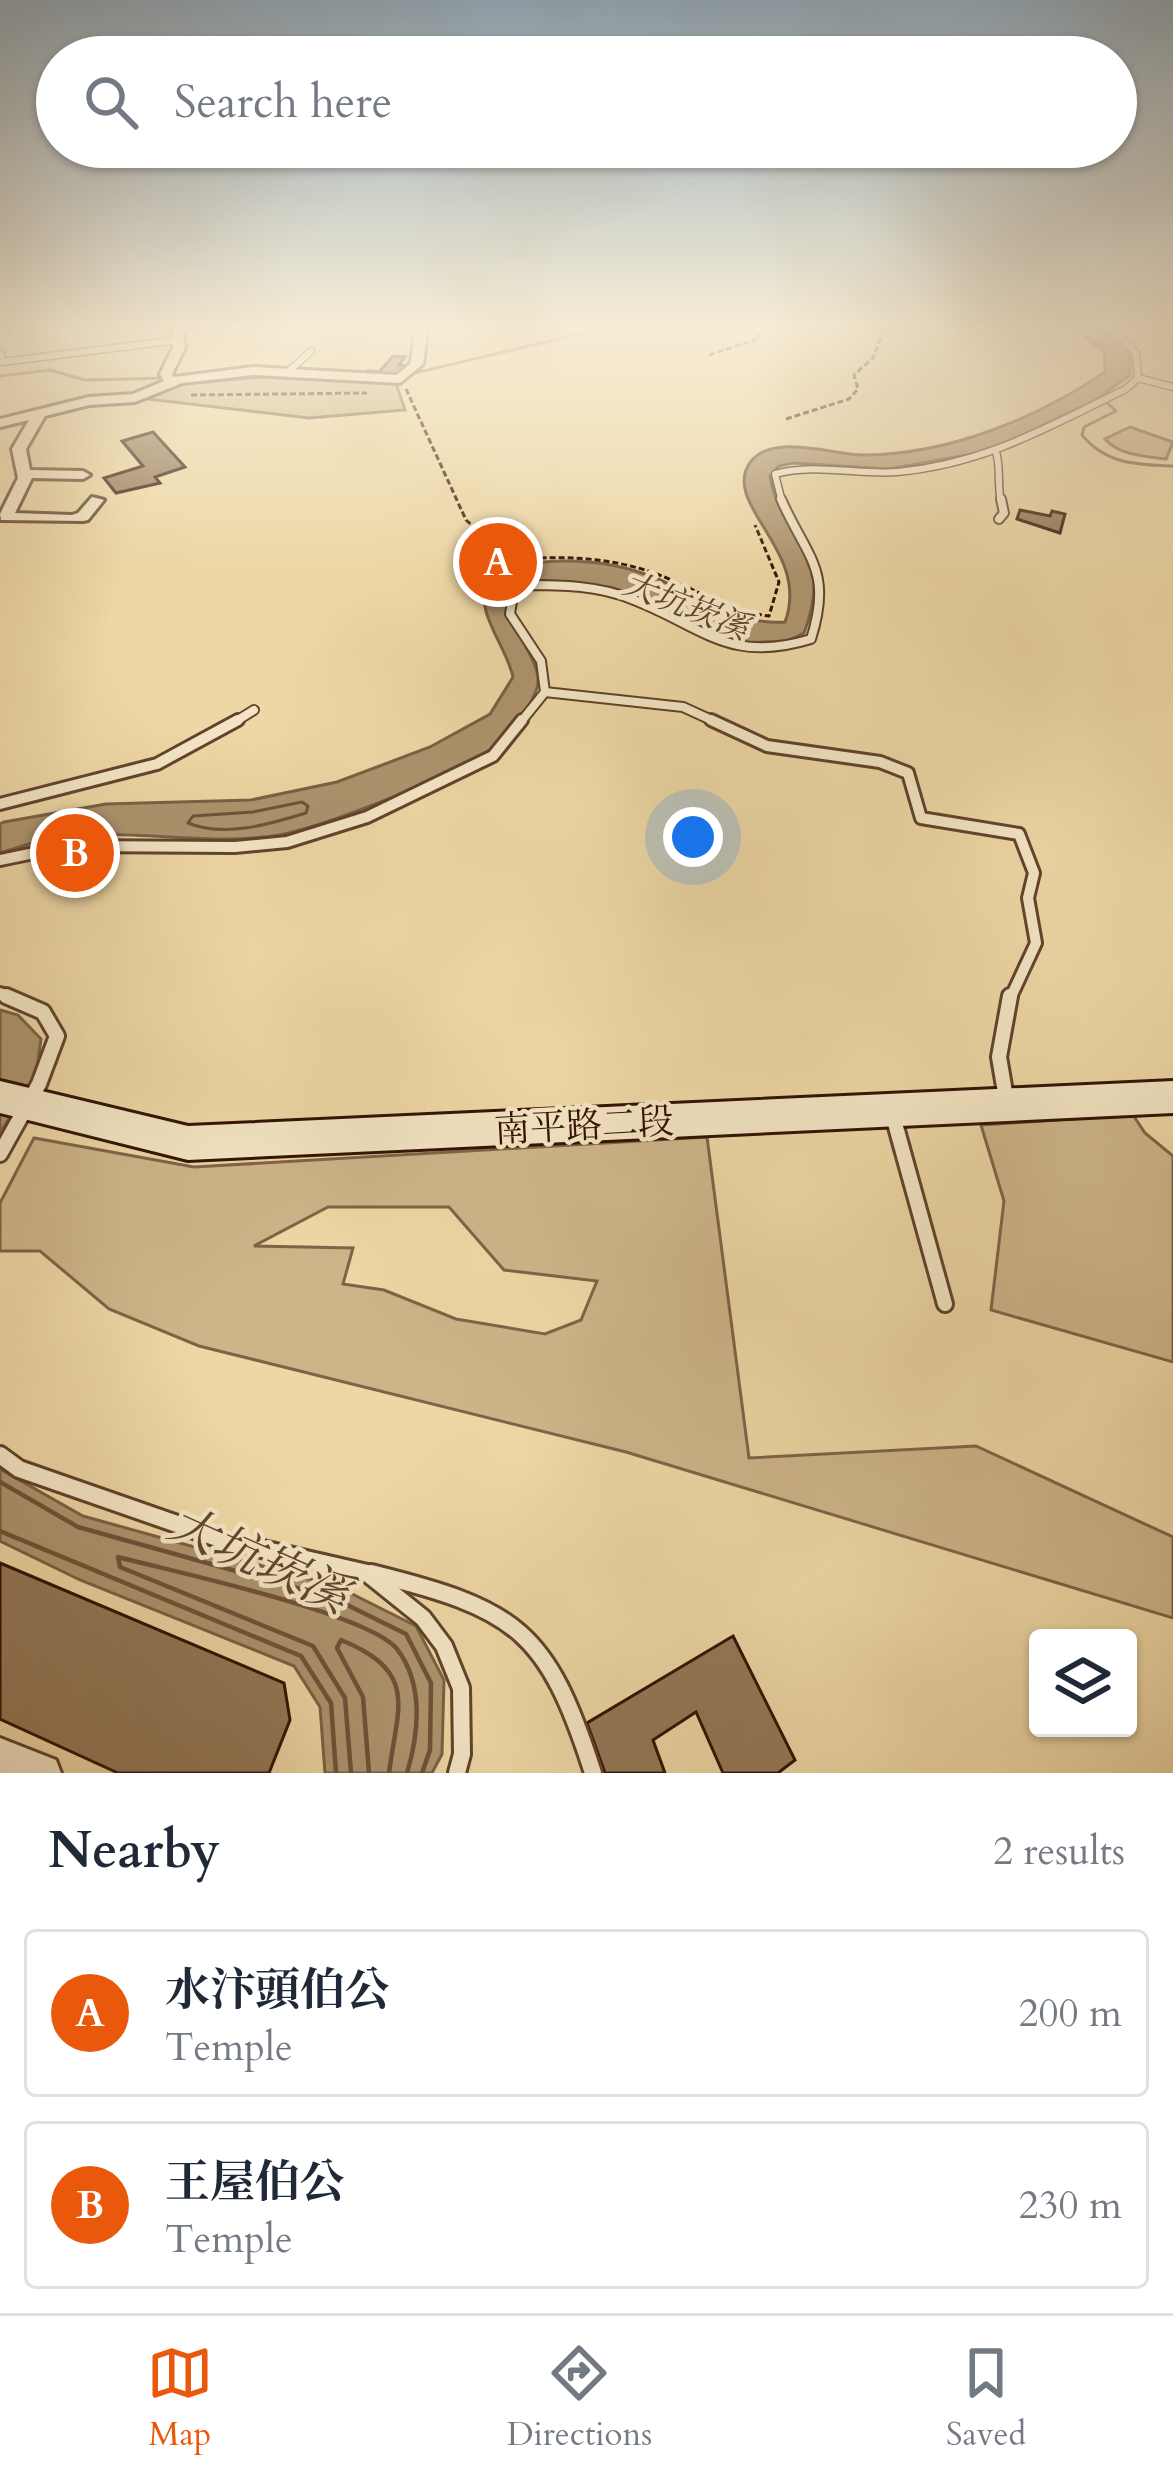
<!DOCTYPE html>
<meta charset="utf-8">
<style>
:root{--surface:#fff;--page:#f6f6f7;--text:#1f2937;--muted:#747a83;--line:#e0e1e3;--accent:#ea580c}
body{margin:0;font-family:Cardo,"Noto Serif TC",serif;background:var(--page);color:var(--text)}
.controls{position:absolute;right:36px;bottom:36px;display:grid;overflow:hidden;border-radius:12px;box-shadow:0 3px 9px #0004}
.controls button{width:108px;height:108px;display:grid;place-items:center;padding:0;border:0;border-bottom:3px solid var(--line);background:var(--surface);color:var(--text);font:60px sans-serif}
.you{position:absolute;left:693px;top:837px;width:42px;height:42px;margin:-30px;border:9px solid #fff;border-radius:50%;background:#1a73e8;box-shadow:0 0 0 18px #1a73e833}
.badge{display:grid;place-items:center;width:78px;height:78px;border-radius:50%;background:var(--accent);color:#fff;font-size:39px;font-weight:700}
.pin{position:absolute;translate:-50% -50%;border:6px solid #fff;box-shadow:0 3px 12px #0006}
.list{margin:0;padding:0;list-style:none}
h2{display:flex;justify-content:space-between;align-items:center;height:156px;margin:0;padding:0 48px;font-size:51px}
h2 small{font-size:39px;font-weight:400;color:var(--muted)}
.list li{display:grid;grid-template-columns:78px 1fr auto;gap:36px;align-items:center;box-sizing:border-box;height:168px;margin:0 24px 24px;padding:0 24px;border:3px solid var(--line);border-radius:12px}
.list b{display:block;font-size:45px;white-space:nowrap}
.list p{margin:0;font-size:39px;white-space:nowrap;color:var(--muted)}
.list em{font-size:39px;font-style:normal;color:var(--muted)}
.icon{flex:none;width:66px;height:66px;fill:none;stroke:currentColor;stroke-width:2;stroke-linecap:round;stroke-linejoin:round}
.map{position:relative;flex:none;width:1173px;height:1773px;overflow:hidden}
.search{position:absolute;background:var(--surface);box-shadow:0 3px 9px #0004;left:36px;right:36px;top:36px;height:132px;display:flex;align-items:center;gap:30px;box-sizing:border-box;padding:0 42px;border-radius:66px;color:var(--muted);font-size:45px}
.sheet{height:540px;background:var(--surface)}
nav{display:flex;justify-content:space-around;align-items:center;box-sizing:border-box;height:168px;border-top:3px solid var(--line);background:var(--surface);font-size:33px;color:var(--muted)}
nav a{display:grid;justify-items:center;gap:6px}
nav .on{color:var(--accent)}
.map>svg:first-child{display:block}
.green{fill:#cdb58a;stroke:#806347;stroke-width:3;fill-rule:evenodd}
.water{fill:#ad946e;stroke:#7c6044;stroke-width:3}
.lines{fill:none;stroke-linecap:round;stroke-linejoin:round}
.shore-far1{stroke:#705239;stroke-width:3}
.shore{stroke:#705239;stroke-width:4.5}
.stream{stroke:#7c6044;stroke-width:3}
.building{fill:#937858;stroke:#321104;stroke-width:3}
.lane-far4-casing{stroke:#61422c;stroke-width:9}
.lane-far3-casing{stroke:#61422c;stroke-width:12}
.lane-far2-casing{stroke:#61422c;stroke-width:16}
.lane-far1-casing{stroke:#61422c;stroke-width:20}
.lane-casing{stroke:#61422c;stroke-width:22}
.street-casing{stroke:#61422c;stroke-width:6}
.secondary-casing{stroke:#321104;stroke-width:6}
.path{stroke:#321104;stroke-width:3;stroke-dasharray:6 3;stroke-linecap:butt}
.lane-far4{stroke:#f3e5c4;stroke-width:6}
.lane-far3{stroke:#f3e5c4;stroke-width:8}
.lane-far2{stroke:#f3e5c4;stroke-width:10}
.lane-far1{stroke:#f3e5c4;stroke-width:14}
.lane{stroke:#f3e5c4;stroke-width:16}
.street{fill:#f3e5c4;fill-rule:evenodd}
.secondary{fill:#f3e5c4;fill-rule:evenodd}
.labels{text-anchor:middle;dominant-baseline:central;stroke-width:9;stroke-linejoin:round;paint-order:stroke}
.far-water-label{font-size:33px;font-style:italic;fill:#63452e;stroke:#f3e5c4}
.street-label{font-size:36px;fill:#321104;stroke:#f3e5c4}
.near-water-label{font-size:48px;font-style:italic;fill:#63452e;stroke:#f3e5c4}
</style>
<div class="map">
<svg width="1173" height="1773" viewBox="0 0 1173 1773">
<rect width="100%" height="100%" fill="#edd7a5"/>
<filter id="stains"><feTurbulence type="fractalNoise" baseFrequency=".00167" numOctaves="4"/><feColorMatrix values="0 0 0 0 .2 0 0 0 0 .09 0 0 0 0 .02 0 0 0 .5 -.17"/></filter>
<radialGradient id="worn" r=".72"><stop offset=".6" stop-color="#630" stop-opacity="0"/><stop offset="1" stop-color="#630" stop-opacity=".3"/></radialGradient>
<g class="green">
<path d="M285,375L396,384L405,410L309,418L147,399L182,384Z"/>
<path d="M1130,427L1173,442L1166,459C1145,456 1120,456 1105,439Z"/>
<path d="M1133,1115L1145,1133L1173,1156V1362L991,1310L1004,1201L981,1125Z"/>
<path d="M707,1137L749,1458L976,1446L1173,1537V1618L626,1452L199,1346L109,1309L40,1251H0V1203L34,1138L194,1167ZM328,1207H449L504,1270L597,1281L581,1320L545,1334L456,1319L384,1290L343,1284L353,1248L254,1246Z"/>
</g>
<g class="water">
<path d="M1074,324H1102L1130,348V375L1096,400L989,451L889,469L793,463L779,466L770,476C782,543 836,550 804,633L787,641L736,643L613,588L568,582L533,580L513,585L505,596C507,628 545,663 537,688C529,712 507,738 487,752C452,777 315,830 273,836C200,846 126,827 53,838C35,841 17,848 0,853V824L4,822L106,804L251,800L337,782L430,747L490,714L513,677C505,642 474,614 487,578C533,553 605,558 653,577C696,594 736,626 785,622C810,555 731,511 746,470C762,428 834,456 865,455C949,454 1036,419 1105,372L1104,352Z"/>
<path d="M0,1010L18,1015L41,1039L36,1075L0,1133Z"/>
<path d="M0,1469L83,1516L338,1587L416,1626L444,1680L442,1754L432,1773H325L320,1707L294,1666L80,1580L0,1541Z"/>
</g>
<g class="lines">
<path class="shore-far1" d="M302,802L308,806L306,813C270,824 224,838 188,823L193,816L253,812Z"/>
<g class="shore">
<path d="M0,1482L78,1527L333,1598L406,1634L431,1683L430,1750L422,1773"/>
<path d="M0,1531L301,1656L331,1703L336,1773"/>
<path d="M351,1773L345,1698L313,1646L120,1567L118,1557C171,1571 368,1613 397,1649C424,1684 419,1733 407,1773"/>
<path d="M369,1773L363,1697L337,1648L341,1640C420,1672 397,1708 389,1773"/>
</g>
<g class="stream">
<path d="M947,324L962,331L982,324"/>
<path d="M271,368L305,370"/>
<path d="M0,376L50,370L85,380L168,378"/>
<path d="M402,376L622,324"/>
<path d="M1104,400L1116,411L1084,427L1082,435C1106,464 1137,465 1173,466"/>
</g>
</g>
<g class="building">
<path d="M393,356L405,357L399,365L409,366L401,374L368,377V371L379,372Z"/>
<path d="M153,432L185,467L155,477L160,483L116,493L104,478L143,466L122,441Z"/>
<path d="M1020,510L1050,516L1052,511L1065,514L1060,533L1017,519Z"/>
<path d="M0,1563L284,1683L290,1720L269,1773H118L0,1719Z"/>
<path d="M733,1636L795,1760L778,1773H723L696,1712L653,1740L665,1773H605L587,1723Z"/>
</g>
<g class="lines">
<g class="lane-far4-casing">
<g id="lane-far4">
<path d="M952,324H972"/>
<path d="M106,329L144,324"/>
<path d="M1,353L2,362L178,340"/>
<path d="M288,372L311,351"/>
<path d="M1138,378L1173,387"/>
<path d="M996,452C1001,468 997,484 1001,502"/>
<path d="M782,502L775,474C816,463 855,475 897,472C985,464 1048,427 1126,389L1138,378L1136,353L1107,324"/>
</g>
</g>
<g class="lane-far3-casing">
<g id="lane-far3">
<path d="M999,519L1004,513L1001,499"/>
<path d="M545,692L683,707L718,723"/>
<path d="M233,723L254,710"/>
<path d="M520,723L545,692L541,661L510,614L513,595L522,585C561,585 598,585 634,600C705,628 729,664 811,639C833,570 807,558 781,499"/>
</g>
</g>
<g class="lane-far2-casing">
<g id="lane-far2">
<path d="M711,720L767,746L880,762L908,773L921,818L1019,834L1034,873L1028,898L1036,943L1010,999"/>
<path d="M0,804L157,764L238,720"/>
<path d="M0,860L68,846L235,847L287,842L367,817L493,756L522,720"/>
<path d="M0,993L13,999"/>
</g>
</g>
<g class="lane-far1-casing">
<g id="lane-far1">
<path d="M1006,1098L999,1057L1010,996"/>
<path d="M893,1116L945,1304"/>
<path d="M0,1154L39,1084L57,1036L43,1012L6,996"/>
</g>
</g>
<g class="lane-casing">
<g id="lane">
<path d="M0,1455L19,1469L223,1540L367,1573L423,1618L444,1646L461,1688L462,1754L457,1773"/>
<path d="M371,1573C516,1609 547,1629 593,1773"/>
</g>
</g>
<g class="street-casing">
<g id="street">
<path d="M173,324H202L183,330L185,348L172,374L174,377L253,367L397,375L411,363L416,324H428L423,364L400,383L253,375L182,383L135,402L89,405L45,416L26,449L30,470L83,471L90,475L83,479L32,478L15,513L72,515L78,513L92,497L104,500L88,520L83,521L1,520L0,514L18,478L12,449L29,420L0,427V419L89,397L133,394L164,381L160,374L173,348Z"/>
<path d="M0,1738L56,1760L61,1773H0Z"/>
</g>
</g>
<g class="secondary-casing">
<path id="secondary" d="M0,1081L188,1126L1173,1081V1113L188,1160L0,1113Z"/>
</g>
<g class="path">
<path d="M1071,324L1096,345H1109"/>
<path d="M709,355L760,338L748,324"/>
<path d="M406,389L466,520L511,560C562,555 614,557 662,576C699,591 729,611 769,616L779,582L755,525"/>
<path d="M191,395L367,393"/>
<path d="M786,419L849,399L858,389L854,375L873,358L886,324"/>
<path d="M491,564L509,561"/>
</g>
<use href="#lane-far4" class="lane-far4"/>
<use href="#lane-far3" class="lane-far3"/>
<use href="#lane-far2" class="lane-far2"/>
<use href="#lane-far1" class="lane-far1"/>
<use href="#lane" class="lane"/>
<use href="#street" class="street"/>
<use href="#secondary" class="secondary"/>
</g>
<linearGradient id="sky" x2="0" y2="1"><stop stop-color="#90a7b7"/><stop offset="0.57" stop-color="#f7edd6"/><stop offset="1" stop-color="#f7edd6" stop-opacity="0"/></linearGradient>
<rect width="1173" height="573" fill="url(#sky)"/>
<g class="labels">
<g class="far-water-label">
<text transform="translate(686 606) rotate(21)">大坑崁溪</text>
</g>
<g class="street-label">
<text transform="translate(584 1126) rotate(-3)">南平路二段</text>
</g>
<g class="near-water-label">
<text transform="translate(259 1560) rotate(24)">大坑崁溪</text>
</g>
</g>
<rect width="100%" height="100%" filter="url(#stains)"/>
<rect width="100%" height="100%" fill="url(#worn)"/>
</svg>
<div class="controls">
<button><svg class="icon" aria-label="layers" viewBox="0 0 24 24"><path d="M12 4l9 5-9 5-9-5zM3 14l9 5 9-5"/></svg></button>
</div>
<div class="you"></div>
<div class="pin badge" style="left:498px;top:562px">A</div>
<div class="pin badge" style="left:75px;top:853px">B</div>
<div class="search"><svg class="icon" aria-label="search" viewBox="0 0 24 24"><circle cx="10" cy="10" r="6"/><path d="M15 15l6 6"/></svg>Search here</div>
</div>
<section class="sheet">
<h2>Nearby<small>2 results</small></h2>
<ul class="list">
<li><span class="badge">A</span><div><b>水汴頭伯公</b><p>Temple</p></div><em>200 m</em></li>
<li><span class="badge">B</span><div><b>王屋伯公</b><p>Temple</p></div><em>230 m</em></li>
</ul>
</section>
<nav>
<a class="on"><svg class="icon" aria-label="map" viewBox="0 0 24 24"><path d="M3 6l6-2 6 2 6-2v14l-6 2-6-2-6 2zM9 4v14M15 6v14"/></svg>Map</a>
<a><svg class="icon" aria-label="directions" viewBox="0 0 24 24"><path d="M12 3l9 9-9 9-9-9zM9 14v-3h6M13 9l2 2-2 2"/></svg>Directions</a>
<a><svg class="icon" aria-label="saved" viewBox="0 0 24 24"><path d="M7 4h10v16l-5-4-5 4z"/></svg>Saved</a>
</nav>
